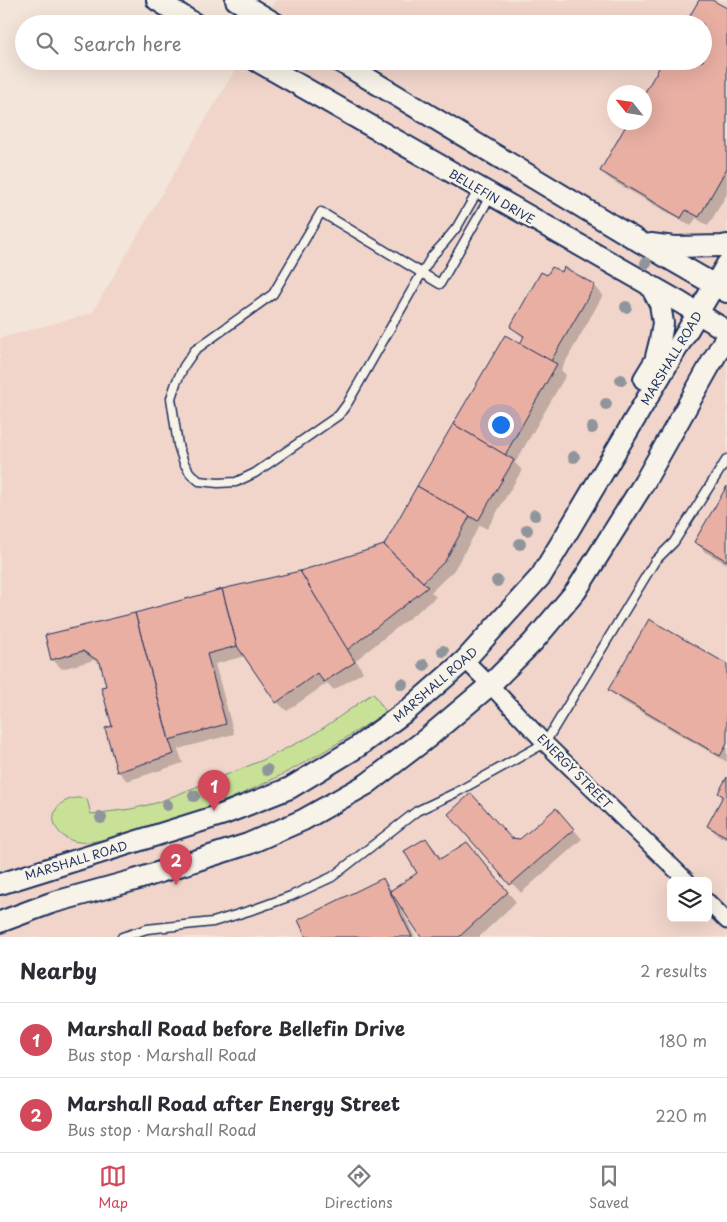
<!DOCTYPE html>
<meta charset="utf-8">
<style>
:root{--surface:#fff;--page:#f7f7f7;--text:#2b2b33;--muted:#7c7c81;--line:#e1e1e2;--accent:#d1495b}
body{margin:0;font-family:"Playpen Sans",sans-serif;background:var(--page);color:var(--text)}
.controls{position:absolute;right:15px;bottom:15px;display:grid;overflow:hidden;border-radius:8px;box-shadow:0 5px 20px #0002}
.controls button{width:45px;height:45px;display:grid;place-items:center;padding:0;border:0;border-bottom:1px solid var(--line);background:var(--surface);color:var(--text);font:25px sans-serif}
.compass{position:absolute;left:607px;top:85px;width:45px;height:45px;border-radius:50%;background:var(--surface);box-shadow:0 5px 20px #0002;rotate:300deg}
.you{position:absolute;left:500px;top:424px;width:18px;height:18px;margin:-12px;border:4px solid #fff;border-radius:50%;background:#1a73e8;box-shadow:0 0 0 8px #1a73e833}
.badge{display:grid;place-items:center;width:32px;height:32px;border-radius:50%;background:var(--accent);color:#fff;font-size:16px;font-weight:700}
.pin{position:absolute;translate:-50% -41px;filter:drop-shadow(0 1px 2px #0008)}
.pin::after{content:'';position:absolute;top:26px;width:18px;height:15px;background:inherit;clip-path:polygon(0 0,100% 0,50% 100%)}
.list{margin:0;padding:0;list-style:none}
h2{display:flex;justify-content:space-between;align-items:center;height:65px;margin:0;padding:0 20px;font-size:21px}
h2 small{font-size:16px;font-weight:400;color:var(--muted)}
.list li{display:grid;grid-template-columns:32px 1fr auto;gap:15px;align-items:center;box-sizing:border-box;height:75px;padding:0 20px;border-top:1px solid var(--line)}
.list b{display:block;font-size:19px;white-space:nowrap}
.list p{margin:0;font-size:16px;white-space:nowrap;color:var(--muted)}
.list em{font-size:16px;font-style:normal;color:var(--muted)}
.icon{flex:none;width:28px;height:28px;fill:none;stroke:currentColor;stroke-width:2;stroke-linecap:round;stroke-linejoin:round}
.map{position:relative;flex:none;width:727px;height:937px;overflow:hidden}
.search{position:absolute;background:var(--surface);box-shadow:0 5px 20px #0002;left:15px;right:15px;top:15px;height:55px;display:flex;align-items:center;gap:12px;box-sizing:border-box;padding:0 18px;border-radius:28px;color:var(--muted);font-size:19px}
.sheet{height:215px;background:var(--surface)}
nav{display:flex;justify-content:space-around;align-items:center;box-sizing:border-box;height:70px;border-top:1px solid var(--line);background:var(--surface);font-size:14px;color:var(--muted)}
nav a{display:grid;justify-items:center;gap:2px}
nav .on{color:var(--accent)}
.map>svg:first-child{display:block}
.built{fill:#f1d5ca;fill-rule:evenodd}
.green{fill:#c8e197;stroke:#72887a}
.shadow{fill:#0003}
.building{fill:#e9afa3;stroke:#1b2f5e}
.lines{fill:none;stroke-linecap:round;stroke-linejoin:round}
.service-casing{stroke:#1b2f5e;stroke-width:11}
.minor-casing{stroke:#1b2f5e;stroke-width:19}
.secondary-casing{stroke:#1b2f5e;stroke-width:24}
.service{stroke:#f7f3e8;stroke-width:8}
.minor{stroke:#f7f3e8;stroke-width:15}
.secondary{stroke:#f7f3e8;stroke-width:20}
.tree{fill:#90959c}
.labels{text-anchor:middle;dominant-baseline:central;stroke-width:5;stroke-linejoin:round;paint-order:stroke}
.street-label{font-size:12px;fill:#1b2f5e;stroke:#f7f3e8}
</style>
<div class="map">
<svg width="727" height="937" viewBox="0 0 727 937">
<rect width="100%" height="100%" fill="#f4e5da"/>
<filter id="ink" filterUnits="userSpaceOnUse"><feTurbulence type="fractalNoise" baseFrequency=".02" numOctaves="2"/><feDisplacementMap in="SourceGraphic" scale="10" xChannelSelector="R" yChannelSelector="G"/><feConvolveMatrix kernelMatrix="1 2 1 2 8 2 1 2 1" color-interpolation-filters="sRGB"/></filter>
<g filter="url(#ink)">
<path class="built" d="M276,0H727V937H0V338L92,313L240,61H703V24H262ZM614,92H644V122H614ZM671,881H708V918H671Z"/>
<path class="green" d="M373,693L386,712C344,740 302,766 257,787C217,806 174,819 132,831C110,837 78,852 60,833C49,821 53,805 68,800C75,797 81,798 87,799L91,814L131,809L156,803L263,760L311,736L332,722Z"/>
<g class="shadow">
<path d="M700,0H710L727,10V194L708,226L696,218L691,226L611,180L601,171L644,122L703,61V24Z"/>
<path d="M547,277L594,286L603,295L561,370L566,375L515,463L522,470L487,529L480,525L454,570L431,592L436,597L356,660L363,672L334,690L327,683L287,711L277,702L245,656L215,664L234,734L178,749L183,763L127,781L118,771L114,727L108,686L102,665L94,660L62,669L52,659L301,572L385,546L505,336L520,345L524,338L511,327Z"/>
<path d="M727,489V564L705,552L696,542Z"/>
<path d="M727,666V762L619,699L609,690Z"/>
<path d="M727,780V840L717,835L708,825L724,797Z"/>
<path d="M450,814L512,839L521,841L565,819L582,839L521,893Z"/>
<path d="M426,840L435,849L442,859L467,844L477,854L516,902L479,937H422L404,909L402,910L415,937H307L383,880L393,891L419,874Z"/>
</g>
<g class="building">
<path d="M699,0H712L727,8V168L699,217L686,210L681,218L600,171L628,122H644V94L663,61H703V24H685Z"/>
<path d="M552,267L562,272L564,267L595,285L551,361L520,344L524,336L510,327L541,272L547,275Z"/>
<path d="M505,335L557,364L505,455L453,424Z"/>
<path d="M453,424L514,460L478,521L417,486Z"/>
<path d="M417,486L470,516L445,561L423,582L384,545Z"/>
<path d="M727,486V561L694,542Z"/>
<path d="M384,545L428,587L347,650L300,571Z"/>
<path d="M300,571L355,662L324,682L317,673L276,703L237,646L222,589Z"/>
<path d="M222,589L237,646L207,654L226,724L169,740L135,613Z"/>
<path d="M135,613L169,740L174,754L117,772L105,728L112,726L101,687L106,686L100,662L83,651L51,660L45,635Z"/>
<path d="M649,619L727,664V744L720,756L608,690Z"/>
<path d="M727,777V837L707,826L723,796L718,793Z"/>
<path d="M471,793L511,838L520,839L556,808L574,829L510,885L448,814Z"/>
<path d="M426,838L440,859L467,842L508,892L459,937H421L390,891L417,873L404,851Z"/>
<path d="M383,878L412,937H306L298,920Z"/>
</g>
<g class="lines">
<g class="service-casing">
<g id="service">
<path d="M479,189L457,227L444,243L432,256L416,283L347,404L339,415L255,473L236,482L218,483L199,481L190,473L184,463L178,445L171,398L176,383L184,366L195,350L273,294L321,212L440,284L491,195"/>
<path d="M122,937L147,929L213,922L255,909L291,896L332,877L417,811L455,793L545,743L655,561L674,542L727,459"/>
</g>
</g>
<g class="minor-casing">
<g id="minor">
<path d="M465,660L490,685L545,743L687,881"/>
<path d="M708,902L727,921"/>
</g>
</g>
<g class="secondary-casing">
<g id="secondary">
<path d="M157,0L195,24"/>
<path d="M236,0L276,24"/>
<path d="M257,61L681,303L727,331"/>
<path d="M339,61L640,242L727,292"/>
<path d="M651,244L674,247L722,246L727,245"/>
<path d="M644,379L655,361L660,341L663,323L660,304L651,287"/>
<path d="M0,884L224,814L290,788L356,748L409,709L465,660L541,576L570,528L727,264"/>
<path d="M0,922L51,903L135,880L248,844L303,820L367,784L426,739L490,685L533,642L576,591L644,483L727,335"/>
</g>
</g>
<use href="#service" class="service"/>
<use href="#minor" class="minor"/>
<use href="#secondary" class="secondary"/>
</g>
<g class="tree">
<circle cx="646" cy="263" r="6"/>
<circle cx="626" cy="307" r="6"/>
<circle cx="621" cy="380" r="6"/>
<circle cx="606" cy="404" r="6"/>
<circle cx="592" cy="428" r="6"/>
<circle cx="574" cy="457" r="6"/>
<circle cx="535" cy="515" r="6"/>
<circle cx="527" cy="530" r="6"/>
<circle cx="520" cy="544" r="6"/>
<circle cx="497" cy="581" r="6"/>
<circle cx="443" cy="651" r="6"/>
<circle cx="424" cy="665" r="6"/>
<circle cx="402" cy="684" r="6"/>
<circle cx="267" cy="770" r="6"/>
<circle cx="194" cy="796" r="6"/>
<circle cx="167" cy="805" r="6"/>
<circle cx="101" cy="818" r="6"/>
</g>
</g>
<g class="labels">
<g class="street-label">
<text transform="translate(492 196) rotate(30)">BELLEFIN DRIVE</text>
<text transform="translate(671 358) rotate(-59)">MARSHALL ROAD</text>
<text transform="translate(435 684) rotate(-41)">MARSHALL ROAD</text>
<text transform="translate(575 771) rotate(45)">ENERGY STREET</text>
<text transform="translate(76 860) rotate(-17)">MARSHALL ROAD</text>
</g>
</g>
</svg>
<div class="controls">
<button><svg class="icon" aria-label="layers" viewBox="0 0 24 24"><path d="M12 4l9 5-9 5-9-5zM3 14l9 5 9-5"/></svg></button>
</div>
<svg class="compass" viewBox="-18 -18 36 36"><path d="M0-13l5 13h-10z" fill="#e53935"/><path d="M0 13l5-13h-10z" fill="#7c7c81"/></svg>
<div class="you"></div>
<div class="pin badge" style="left:214px;top:811px">1</div>
<div class="pin badge" style="left:176px;top:885px">2</div>
<div class="search"><svg class="icon" aria-label="search" viewBox="0 0 24 24"><circle cx="10" cy="10" r="6"/><path d="M15 15l6 6"/></svg>Search here</div>
</div>
<section class="sheet">
<h2>Nearby<small>2 results</small></h2>
<ul class="list">
<li><span class="badge">1</span><div><b>Marshall Road before Bellefin Drive</b><p>Bus stop · Marshall Road</p></div><em>180 m</em></li>
<li><span class="badge">2</span><div><b>Marshall Road after Energy Street</b><p>Bus stop · Marshall Road</p></div><em>220 m</em></li>
</ul>
</section>
<nav>
<a class="on"><svg class="icon" aria-label="map" viewBox="0 0 24 24"><path d="M3 6l6-2 6 2 6-2v14l-6 2-6-2-6 2zM9 4v14M15 6v14"/></svg>Map</a>
<a><svg class="icon" aria-label="directions" viewBox="0 0 24 24"><path d="M12 3l9 9-9 9-9-9zM9 14v-3h6M13 9l2 2-2 2"/></svg>Directions</a>
<a><svg class="icon" aria-label="saved" viewBox="0 0 24 24"><path d="M7 4h10v16l-5-4-5 4z"/></svg>Saved</a>
</nav>
